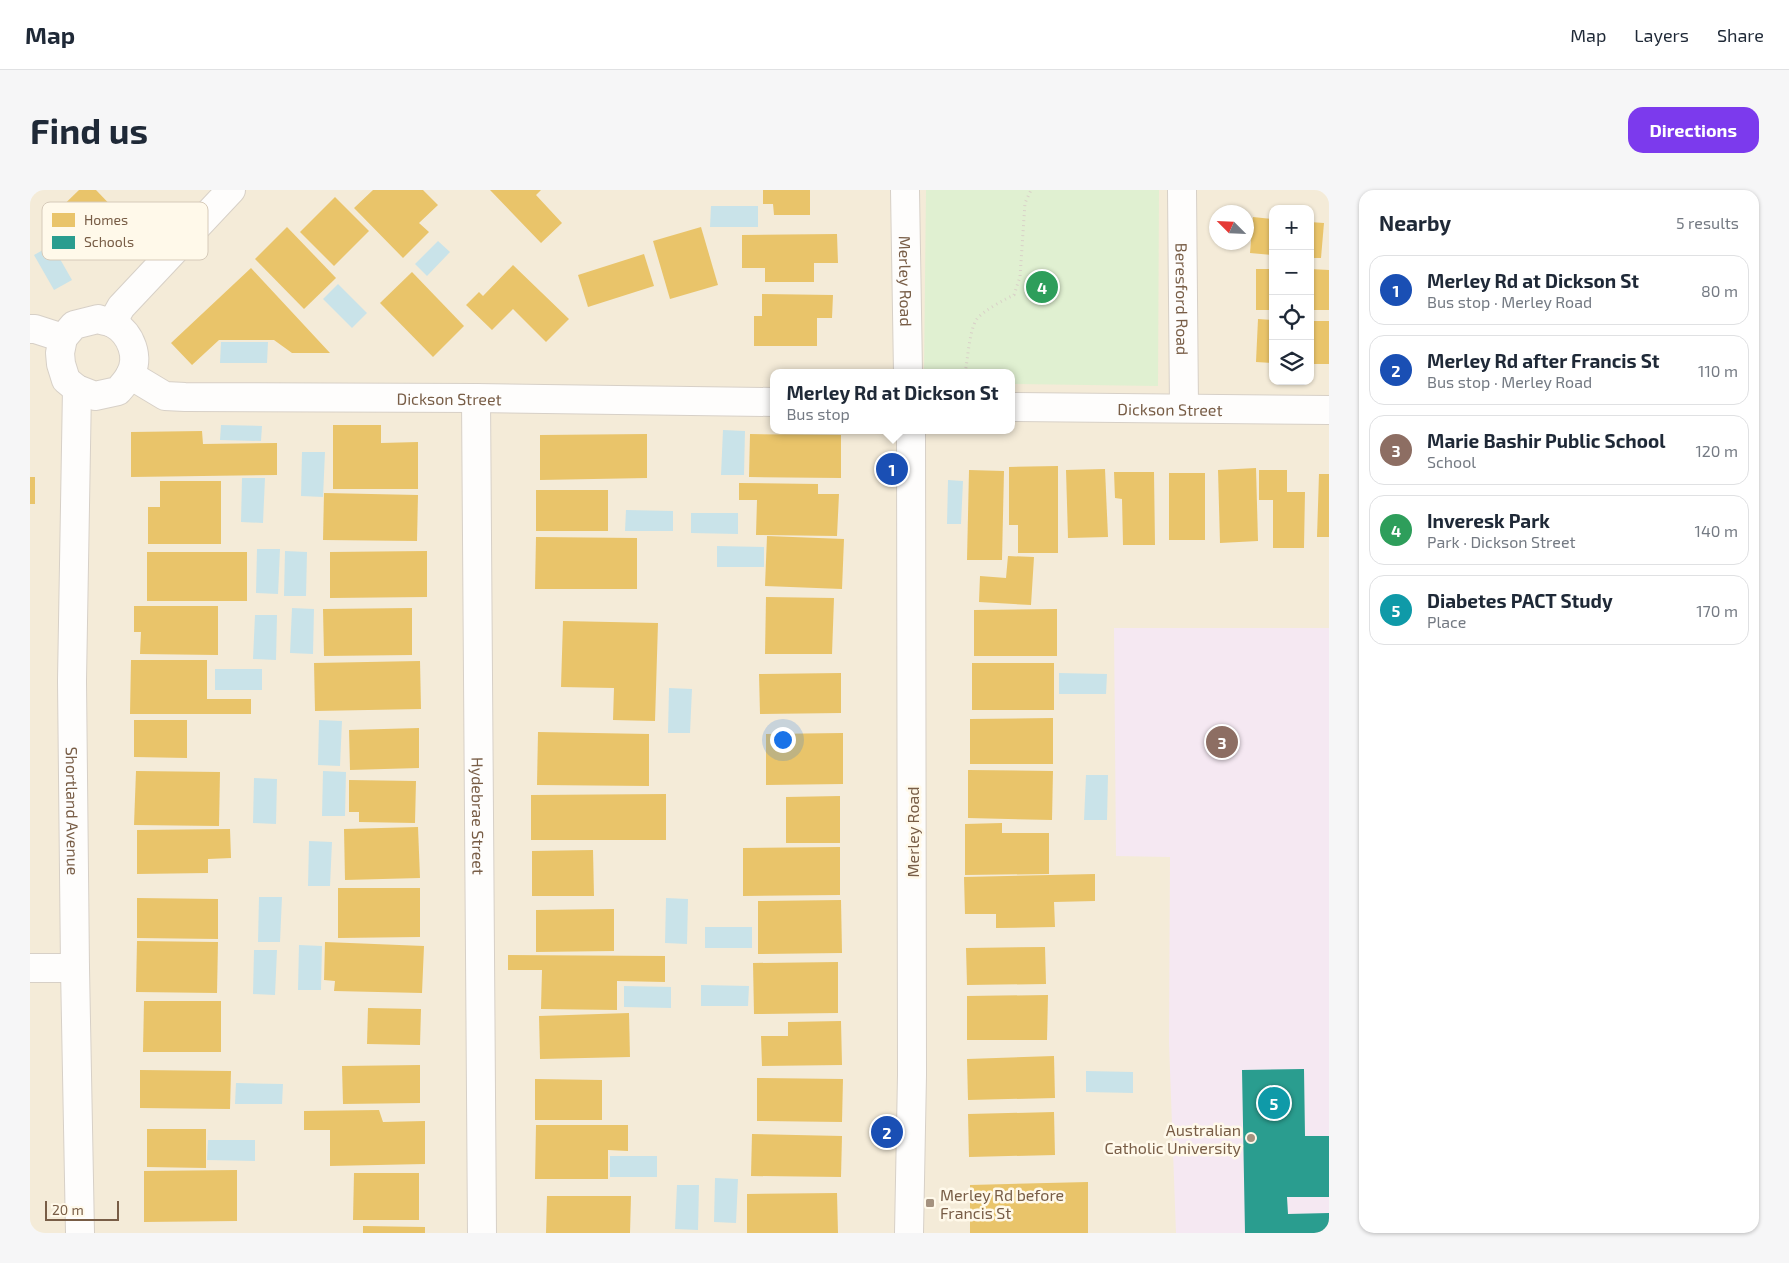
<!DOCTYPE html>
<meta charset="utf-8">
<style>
:root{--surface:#fff;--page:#f6f6f7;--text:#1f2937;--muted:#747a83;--line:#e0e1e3;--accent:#7c3aed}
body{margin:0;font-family:"Exo 2",sans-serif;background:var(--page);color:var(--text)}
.controls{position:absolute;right:15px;top:15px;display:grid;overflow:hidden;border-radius:10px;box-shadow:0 1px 4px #0004}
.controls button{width:45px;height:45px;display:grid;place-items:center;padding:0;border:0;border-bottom:1px solid var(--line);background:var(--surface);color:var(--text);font:25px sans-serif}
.compass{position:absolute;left:1179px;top:15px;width:45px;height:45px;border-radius:50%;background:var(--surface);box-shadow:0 1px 4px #0004;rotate:294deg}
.scale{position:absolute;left:15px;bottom:12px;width:74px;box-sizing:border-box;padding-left:5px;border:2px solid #785d46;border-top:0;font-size:14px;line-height:18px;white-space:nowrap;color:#785d46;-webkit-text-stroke:4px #fff9ea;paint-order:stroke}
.you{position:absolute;left:752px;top:549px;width:18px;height:18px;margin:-12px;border:4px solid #fff;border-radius:50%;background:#1a73e8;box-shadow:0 0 0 8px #1a73e833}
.badge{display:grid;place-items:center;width:32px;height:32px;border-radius:50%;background:var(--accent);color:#fff;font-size:16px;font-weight:700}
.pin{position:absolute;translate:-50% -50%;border:2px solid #fff;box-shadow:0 1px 5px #0006}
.popup{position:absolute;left:740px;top:179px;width:245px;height:65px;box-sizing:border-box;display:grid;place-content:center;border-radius:10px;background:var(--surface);filter:drop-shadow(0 1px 4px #0005);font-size:16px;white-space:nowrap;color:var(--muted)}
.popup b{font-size:19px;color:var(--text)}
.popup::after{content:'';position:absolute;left:50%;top:100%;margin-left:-10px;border:10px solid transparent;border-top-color:var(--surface)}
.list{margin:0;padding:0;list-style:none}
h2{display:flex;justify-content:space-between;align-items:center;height:65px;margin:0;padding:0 20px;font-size:21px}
h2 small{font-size:16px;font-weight:400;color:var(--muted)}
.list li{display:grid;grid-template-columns:32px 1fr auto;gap:15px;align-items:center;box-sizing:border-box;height:70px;margin:0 10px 10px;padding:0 10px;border:1px solid var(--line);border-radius:15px}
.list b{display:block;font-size:19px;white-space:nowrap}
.list p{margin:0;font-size:16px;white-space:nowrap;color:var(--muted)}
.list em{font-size:16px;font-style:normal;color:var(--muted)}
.icon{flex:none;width:28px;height:28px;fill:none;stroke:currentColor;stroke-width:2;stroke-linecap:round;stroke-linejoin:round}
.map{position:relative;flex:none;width:1299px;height:1043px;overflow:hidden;border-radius:15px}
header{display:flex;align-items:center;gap:30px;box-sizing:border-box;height:70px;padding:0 25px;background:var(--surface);border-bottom:1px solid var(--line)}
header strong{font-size:24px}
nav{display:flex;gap:28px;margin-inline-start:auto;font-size:18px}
.intro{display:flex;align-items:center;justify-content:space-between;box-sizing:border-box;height:120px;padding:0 30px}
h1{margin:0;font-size:35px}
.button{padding:12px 22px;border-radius:15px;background:var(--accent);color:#fff;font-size:18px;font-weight:700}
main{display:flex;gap:30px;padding:0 30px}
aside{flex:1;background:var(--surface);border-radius:15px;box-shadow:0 1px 4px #0004}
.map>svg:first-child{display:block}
.residential{fill:#f4ebd8;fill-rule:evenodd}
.education{fill:#f5e8f2}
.green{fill:#e0f0d1}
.water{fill:#c9e3e9}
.homes{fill:#e9c46a}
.schools{fill:#2a9d8f}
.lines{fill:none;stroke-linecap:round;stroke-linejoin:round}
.street-casing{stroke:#d7d0c7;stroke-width:30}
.path{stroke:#d9d1c8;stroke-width:3;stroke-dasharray:1 4;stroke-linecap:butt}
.street{stroke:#fefdfc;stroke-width:28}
.poi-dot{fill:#a5927f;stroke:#fff9ea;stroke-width:2}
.labels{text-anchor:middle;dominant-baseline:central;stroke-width:5;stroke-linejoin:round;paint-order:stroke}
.street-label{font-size:16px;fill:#785d46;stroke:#fff9ea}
.poi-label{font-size:16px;fill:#785d46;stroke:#fff9ea;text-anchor:end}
.key{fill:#fff9ea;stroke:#d6cab9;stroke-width:1}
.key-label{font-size:14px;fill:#785d46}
</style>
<header>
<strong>Map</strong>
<nav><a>Map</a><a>Layers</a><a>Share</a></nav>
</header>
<div class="intro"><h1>Find us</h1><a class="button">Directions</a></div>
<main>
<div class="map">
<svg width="1299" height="1043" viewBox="0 0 1299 1043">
<rect width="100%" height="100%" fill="#f8f3e8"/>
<path class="residential" d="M0,0H1299V1043H0ZM1243,19H1280V191H1243ZM1186,22H1216V52H1186ZM743,183H981V240H743Z"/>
<path class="education" d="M1084,438H1299V1043H1146L1139,853L1140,667L1086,666Z"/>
<path class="green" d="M896,0H1129L1128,196L981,194V183H894Z"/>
<g class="water">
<path d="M681,16H728V37H680Z"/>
<path d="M408,51L420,62L397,86L385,74Z"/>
<path d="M22,55L42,90L24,100L4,65Z"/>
<path d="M308,94L337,123L322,138L293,109Z"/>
<path d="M191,152H238L237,173H190Z"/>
<path d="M191,235L232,236L231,251L190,250Z"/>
<path d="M693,240L715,241L714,285H691Z"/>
<path d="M272,262H295L293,307L271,306Z"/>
<path d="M212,288H235L233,333L211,332Z"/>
<path d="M918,290L933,291L931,334H917Z"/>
<path d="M596,320L643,321V341H595Z"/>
<path d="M661,323H708V344L661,343Z"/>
<path d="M687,356L734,357V377H687Z"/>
<path d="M227,359H250L248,404L226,403Z"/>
<path d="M255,361L277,362L276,406H254Z"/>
<path d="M262,418L284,419L283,464L260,463Z"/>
<path d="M225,425H247L246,470L223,469Z"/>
<rect x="185" y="479" width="47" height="21"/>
<path d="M1029,483L1077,484L1076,504H1029Z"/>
<path d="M639,498L662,499L660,543H638Z"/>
<path d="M289,530L312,531L310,576L288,575Z"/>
<path d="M293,581L316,582L315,626H292Z"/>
<path d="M1056,585H1078L1077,630H1054Z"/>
<path d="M224,588L247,589L246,634L223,633Z"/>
<path d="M279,651L302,652L300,696H278Z"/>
<path d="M229,707H252L250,752H228Z"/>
<path d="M636,708L658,709L657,754L635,753Z"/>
<rect x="675" y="737" width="47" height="21"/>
<path d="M269,755L292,756L291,800H268Z"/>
<path d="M224,760H247L245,805L223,804Z"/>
<path d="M671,795L719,796L718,816H671Z"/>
<path d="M594,796L641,797V818L594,817Z"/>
<path d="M1056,881L1103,882V903L1056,902Z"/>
<path d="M206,893L253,894L252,914H205Z"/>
<path d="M178,950H225V971L177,970Z"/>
<rect x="580" y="966" width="47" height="21"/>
<path d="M685,988L708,989L706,1033L684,1032Z"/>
<path d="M647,995H669L668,1040L645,1039Z"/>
</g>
<g class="homes">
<path d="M49,0H66L89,24L50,62L18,30Z"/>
<path d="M343,0H393L408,15L389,33L399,42L373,68L324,18Z"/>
<path d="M460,0H511L506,5L532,33L511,53Z"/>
<path d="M733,0H780V25H744L743,14H733Z"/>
<path d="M305,7L339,41L304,76L270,42Z"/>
<path d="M1223,27L1243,29V65L1220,63Z"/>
<path d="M1280,32L1294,33L1291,68H1280Z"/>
<path d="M257,37L306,88L274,119L225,69Z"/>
<path d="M671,37L688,95L640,109L623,51Z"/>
<path d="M807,44L808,73H784V92H735V78H712V45Z"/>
<path d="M614,64L624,96L558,117L548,85Z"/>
<path d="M483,75L539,129L516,152L483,119L462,140L436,115L449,102L453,106Z"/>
<path d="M221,78L300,163H262L244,150H189L162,175L141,153Z"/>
<rect x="1226" y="79" width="17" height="41"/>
<path d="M1280,79L1299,80V120H1280Z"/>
<path d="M382,82L434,136L403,167L350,113Z"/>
<path d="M732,104L803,105L802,128H787V156H724V126H732Z"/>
<path d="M1228,129L1243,130V173L1226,172Z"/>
<rect x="1280" y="131" width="19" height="43"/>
<path d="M303,235H351V253L388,252V299H303Z"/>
<path d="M172,241L173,254L247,253V285L101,287V242Z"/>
<path d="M617,244V288L510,290V245Z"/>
<path d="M720,244L811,245V288L719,287Z"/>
<path d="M1028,276V363H988V335H979V277Z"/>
<path d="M1226,278L1228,351L1190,353L1188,280Z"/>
<path d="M1075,279L1078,347L1038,348L1036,280Z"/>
<path d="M939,280L974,281L972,370H937Z"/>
<path d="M1229,280H1257V302H1275L1274,358H1243V310H1229Z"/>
<path d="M1084,282H1124L1125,355H1093L1092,309L1085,308Z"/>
<rect x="1139" y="283" width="36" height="67"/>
<path d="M1289,284H1299V347H1287Z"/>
<rect x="0" y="287" width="5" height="27"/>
<path d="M130,291H191V354H118V317H130Z"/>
<path d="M709,293L788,294V304H809L807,346L726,345L727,310H709Z"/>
<rect x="506" y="300" width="72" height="41"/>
<path d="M294,303L388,305L387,351L293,350Z"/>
<path d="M737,346L814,349L812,399L735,396Z"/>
<path d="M506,347L607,348V399H505Z"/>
<path d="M397,361V407L300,408V362Z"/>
<rect x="117" y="362" width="100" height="49"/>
<path d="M978,366L1004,367L1001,415L949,412L950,386L976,388Z"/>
<path d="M736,407L804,408L802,464H735Z"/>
<path d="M104,416H188V465L110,464L111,442H104Z"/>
<path d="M382,418V465L294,466L293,419Z"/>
<path d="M1027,419V466H944V420Z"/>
<path d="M533,431L628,433L625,531L583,530L584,498L531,497Z"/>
<path d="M101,470H177V509H221V524H100Z"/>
<path d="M390,471L391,519L285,521L284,473Z"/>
<rect x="942" y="473" width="82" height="47"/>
<path d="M811,483V523L730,524L729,484Z"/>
<path d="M1023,528V574H940V529Z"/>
<path d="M104,530H157V568L104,567Z"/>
<path d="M389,538V578L320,580L319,540Z"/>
<path d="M508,542L619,544V596L507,595Z"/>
<path d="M813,543V594L736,595V544Z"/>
<path d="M938,580L1023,581L1022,630L938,628Z"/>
<path d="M106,581L190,582L189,636L104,635Z"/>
<path d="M319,590L386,591L385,633L329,632V622H319Z"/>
<path d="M636,604V650H501V605Z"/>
<path d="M810,606V653H756V607Z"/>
<path d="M972,633V643H1019V684L935,685V634Z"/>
<path d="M388,637L390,688L315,690L314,639Z"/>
<path d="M200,639L201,668L178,669V683L107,684V640Z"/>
<path d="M810,657V705L713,706V658Z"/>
<path d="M563,660L564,706H502V661Z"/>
<path d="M1065,684V711L1024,712L1025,737L966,738V724H935L934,687Z"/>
<path d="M308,698H390V747L308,748Z"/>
<path d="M107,708L188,709V749L107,748Z"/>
<path d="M811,710L812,763L728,764V711Z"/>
<path d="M584,719V761L506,762V720Z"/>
<path d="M107,751L188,752L187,803L106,802Z"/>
<path d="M295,752L394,756L392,803L304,801L305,791L294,790Z"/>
<path d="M1015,757L1016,794L937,795L936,758Z"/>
<path d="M478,765L635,766V792L587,791V820L511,819L512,780H478Z"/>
<path d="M808,772V823L724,824L723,773Z"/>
<path d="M1018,805L1017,850H937V806Z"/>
<path d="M114,811H191V862H113Z"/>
<path d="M338,818L391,819L390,855L337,854Z"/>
<path d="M599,823L600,867L510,869L509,826Z"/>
<path d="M811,831L812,875L732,876L731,846H758V832Z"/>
<path d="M1024,866L1025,908L938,910L937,869Z"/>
<path d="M390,875V913L313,914L312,876Z"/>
<path d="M110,880L201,881L200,919L110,918Z"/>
<path d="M727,888L813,889L812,932L727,931Z"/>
<path d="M505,889L572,890V930H505Z"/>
<path d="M349,920L353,932L395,931V974L300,976V940H274V921Z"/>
<path d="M1024,922L1025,965L939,967L938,924Z"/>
<path d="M506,935H598V961L578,960V989H505Z"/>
<path d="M117,939H176V978L117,977Z"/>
<path d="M722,944L812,946L811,987L721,986Z"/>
<path d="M207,980V1031L114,1032V981Z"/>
<path d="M324,983H389V1030H323Z"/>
<path d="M1058,992V1043H940V995Z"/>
<path d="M807,1003L808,1043H717V1004Z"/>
<path d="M517,1006H601L600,1043H516Z"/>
<path d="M333,1036L395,1037V1043H333Z"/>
</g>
<path class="schools" d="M1274,879L1275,946H1299V1007H1257L1258,1024L1299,1023V1043H1215L1212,880Z"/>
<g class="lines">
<g class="street-casing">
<g id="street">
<path id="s1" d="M875,0L878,183"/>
<path id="s2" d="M1152,0L1154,217"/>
<path d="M68,129C73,131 79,131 84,134C101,144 110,167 100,185C97,191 92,196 88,201L65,206L47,199L36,190L31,174L30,163L33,148L44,135Z"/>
<path d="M82,133L91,117L201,0"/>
<path d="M0,139H5L33,148"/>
<path id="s3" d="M100,185L135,206L155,207L446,208L743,212"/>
<path id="s4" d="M47,199L42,491L45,778L50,1043"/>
<path id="s5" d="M446,208L452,1043"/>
<path id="s6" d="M981,217L1299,220"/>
<path d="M0,778H45"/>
<path d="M879,1043L882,885L881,240"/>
</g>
</g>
<path class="path" d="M935,183C938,169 939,140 947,129C953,121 975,109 984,105L990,87L995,13L1001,0"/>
<use href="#street" class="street"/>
</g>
<g class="poi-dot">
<circle cx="1221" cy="948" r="5"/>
<rect x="895" y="1008" width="10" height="10" rx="2.5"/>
</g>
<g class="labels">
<g class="street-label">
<text stroke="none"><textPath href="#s1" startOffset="91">Merley Road</textPath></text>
<text stroke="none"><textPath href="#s2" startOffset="109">Beresford Road</textPath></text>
<text stroke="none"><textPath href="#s3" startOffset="325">Dickson Street</textPath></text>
<text stroke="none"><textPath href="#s6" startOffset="159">Dickson Street</textPath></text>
<text stroke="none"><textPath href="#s4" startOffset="422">Shortland Avenue</textPath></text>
<text stroke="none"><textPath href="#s5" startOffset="418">Hydebrae Street</textPath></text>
<text transform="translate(882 642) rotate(-90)">Merley Road</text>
</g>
<g class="poi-label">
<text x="1211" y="939">Australian<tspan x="1211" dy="18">Catholic University</tspan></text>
<text x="910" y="1004" text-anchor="start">Merley Rd before<tspan x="910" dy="18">Francis St</tspan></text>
</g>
</g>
<rect x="12" y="12" width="166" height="58" rx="8" class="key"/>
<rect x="22" y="23" width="23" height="14" fill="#e9c46a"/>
<rect x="22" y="46" width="23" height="13" fill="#2a9d8f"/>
<g class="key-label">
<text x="54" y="35">Homes</text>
<text x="54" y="57">Schools</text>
</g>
</svg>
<div class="controls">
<button>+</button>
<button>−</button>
<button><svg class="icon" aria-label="locate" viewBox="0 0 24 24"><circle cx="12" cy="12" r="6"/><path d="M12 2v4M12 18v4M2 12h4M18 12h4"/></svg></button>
<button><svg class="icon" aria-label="layers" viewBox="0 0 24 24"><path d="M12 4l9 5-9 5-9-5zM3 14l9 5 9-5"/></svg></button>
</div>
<svg class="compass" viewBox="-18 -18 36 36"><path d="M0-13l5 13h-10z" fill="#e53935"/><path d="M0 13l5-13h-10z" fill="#747a83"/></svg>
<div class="scale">20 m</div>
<div class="you"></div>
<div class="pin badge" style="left:862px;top:279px;background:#1a4fb4">1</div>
<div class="popup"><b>Merley Rd at Dickson St</b>Bus stop</div>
<div class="pin badge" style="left:857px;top:942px;background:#1a4fb4">2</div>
<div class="pin badge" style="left:1192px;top:552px;background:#8d6e63">3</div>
<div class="pin badge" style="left:1012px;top:97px;background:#2e9e5b">4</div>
<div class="pin badge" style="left:1244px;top:913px;background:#0f9aa8">5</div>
</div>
<aside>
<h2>Nearby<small>5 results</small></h2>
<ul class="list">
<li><span class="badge" style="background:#1a4fb4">1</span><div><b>Merley Rd at Dickson St</b><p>Bus stop · Merley Road</p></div><em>80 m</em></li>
<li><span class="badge" style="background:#1a4fb4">2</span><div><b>Merley Rd after Francis St</b><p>Bus stop · Merley Road</p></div><em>110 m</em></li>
<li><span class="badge" style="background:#8d6e63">3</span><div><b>Marie Bashir Public School</b><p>School</p></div><em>120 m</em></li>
<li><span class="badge" style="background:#2e9e5b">4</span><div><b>Inveresk Park</b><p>Park · Dickson Street</p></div><em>140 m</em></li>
<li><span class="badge" style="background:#0f9aa8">5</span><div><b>Diabetes PACT Study</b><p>Place</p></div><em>170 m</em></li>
</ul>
</aside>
</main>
